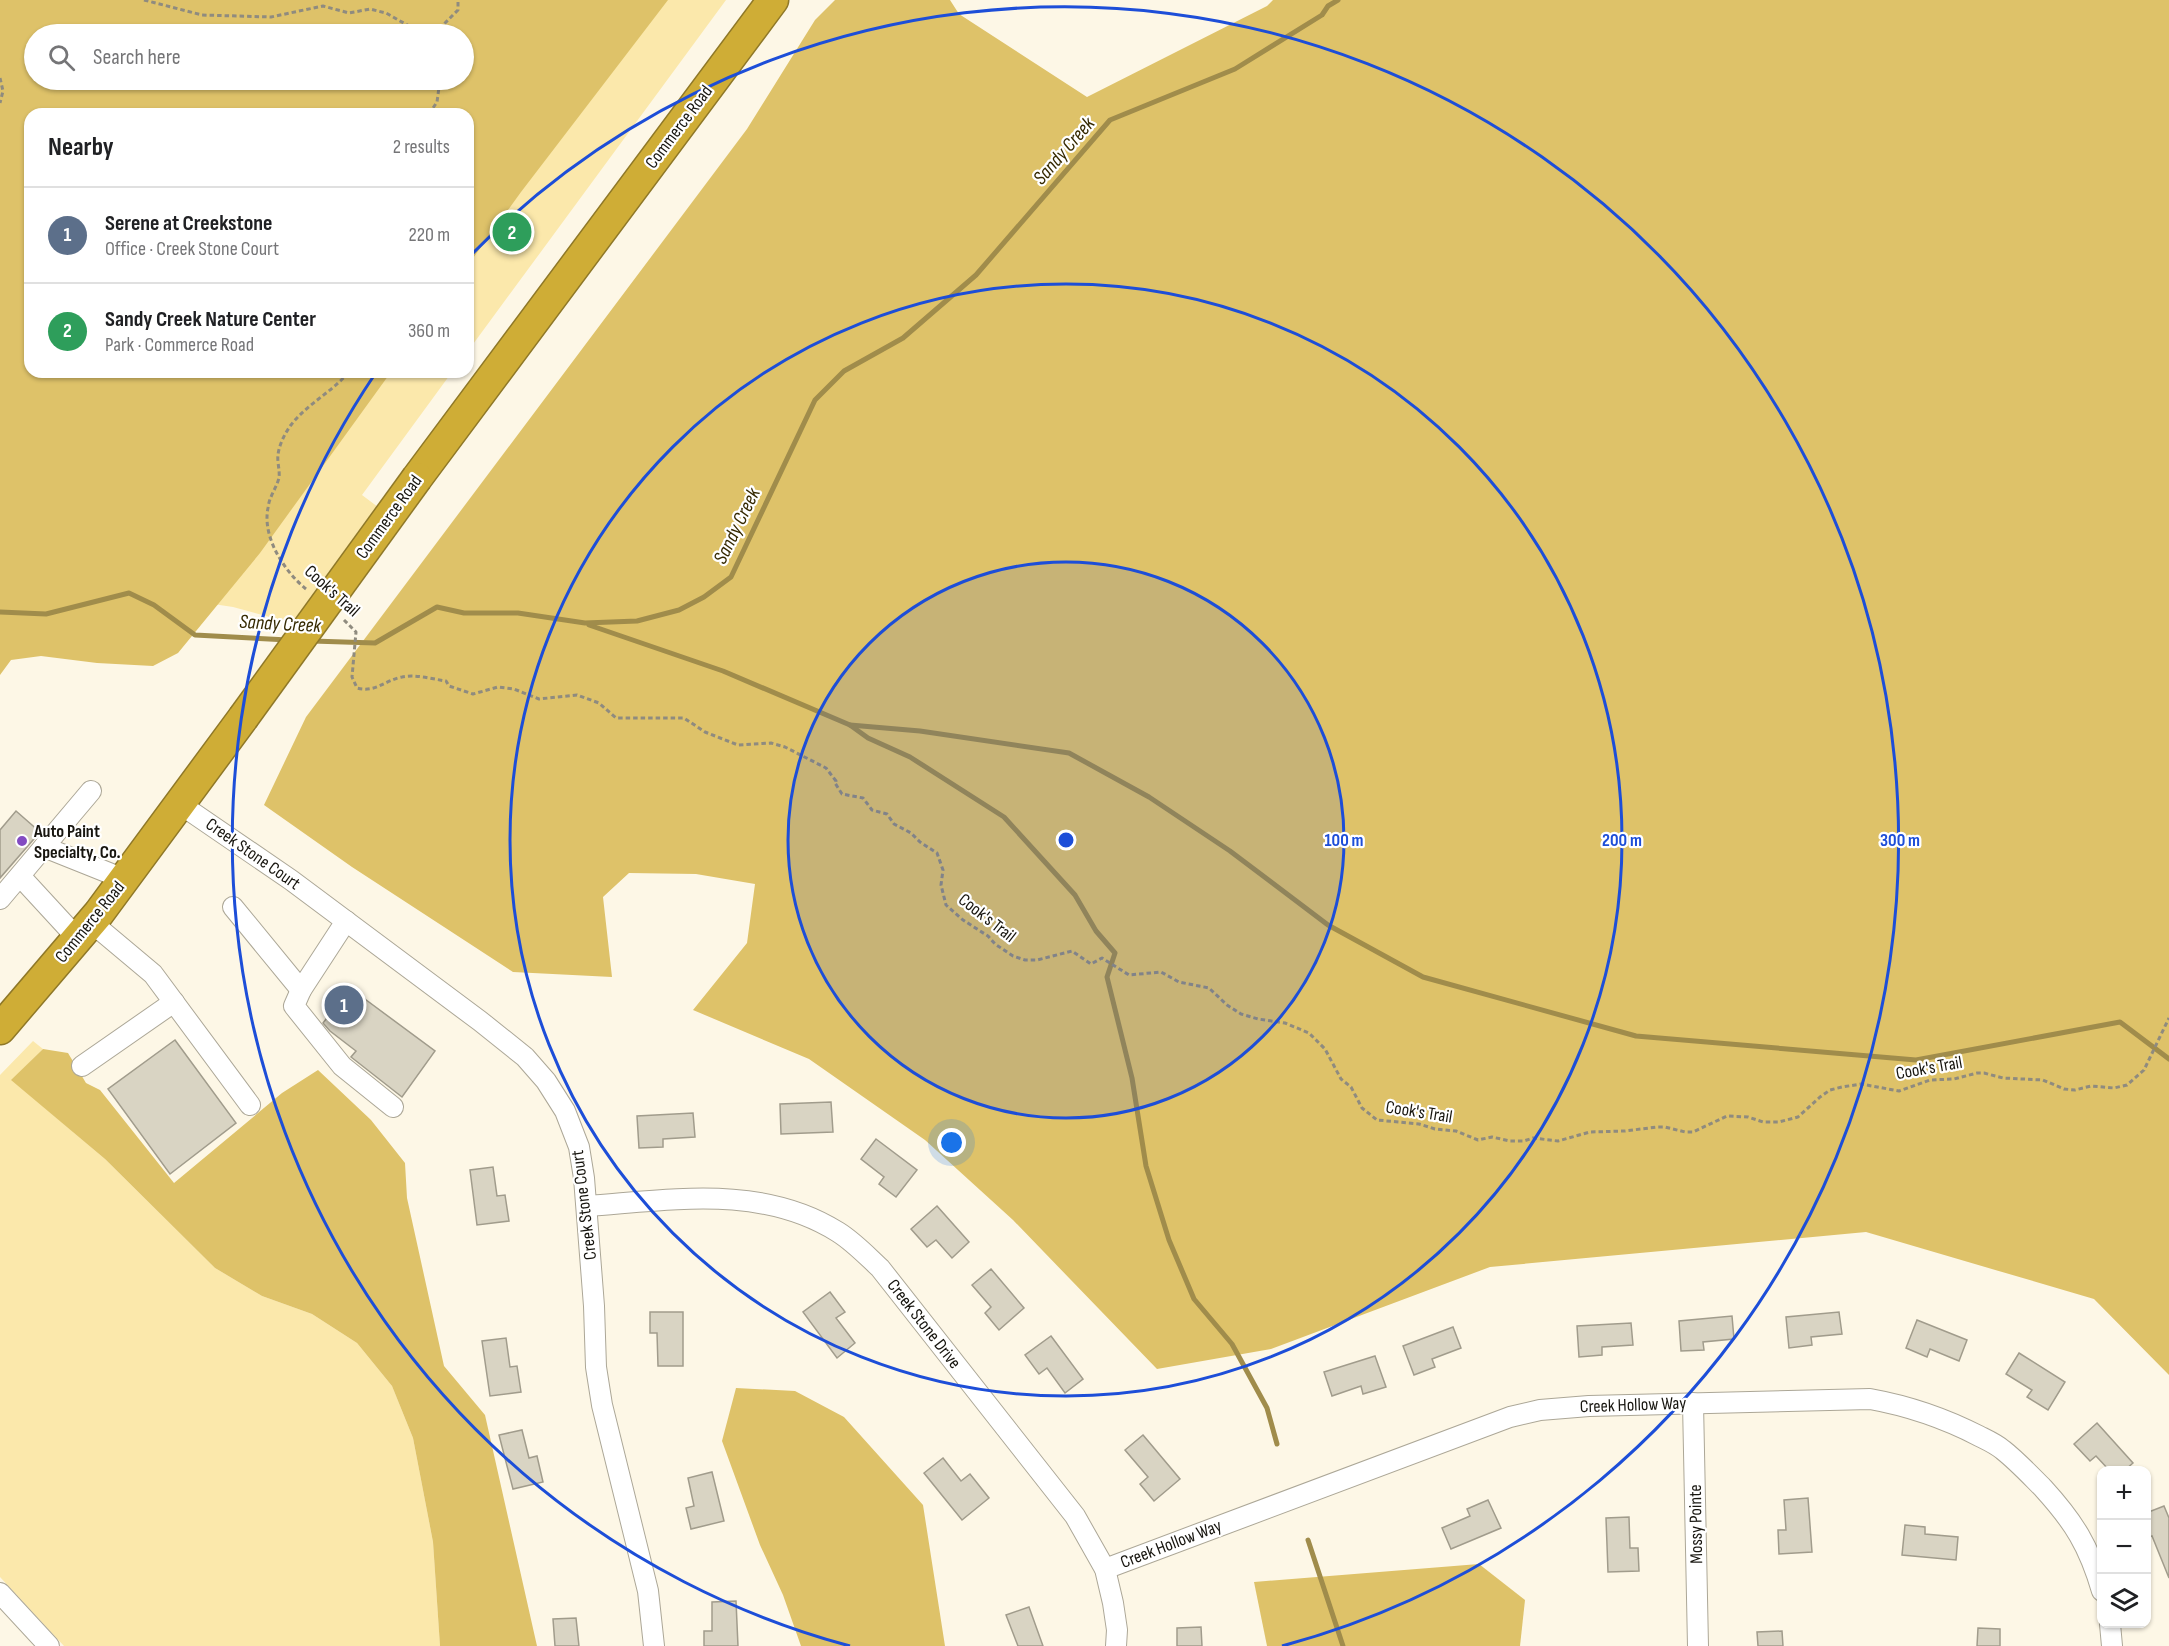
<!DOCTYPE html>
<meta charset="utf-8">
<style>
:root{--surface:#fff;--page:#f6f6f6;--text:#202124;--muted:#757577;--line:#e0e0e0;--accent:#2563eb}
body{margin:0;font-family:"Sofia Sans Condensed",sans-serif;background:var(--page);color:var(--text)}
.controls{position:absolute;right:18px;bottom:18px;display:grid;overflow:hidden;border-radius:12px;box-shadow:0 2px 4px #0004}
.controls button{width:54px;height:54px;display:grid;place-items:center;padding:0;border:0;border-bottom:2px solid var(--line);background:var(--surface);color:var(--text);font:30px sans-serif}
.you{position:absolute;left:952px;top:1143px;width:21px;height:21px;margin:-15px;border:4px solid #fff;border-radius:50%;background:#1a73e8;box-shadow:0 0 0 9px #1a73e833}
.badge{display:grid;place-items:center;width:39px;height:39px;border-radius:50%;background:var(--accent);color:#fff;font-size:20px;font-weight:700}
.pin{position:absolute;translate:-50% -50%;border:3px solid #fff;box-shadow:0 2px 6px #0006}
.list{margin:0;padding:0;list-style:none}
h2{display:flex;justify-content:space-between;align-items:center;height:78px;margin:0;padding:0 24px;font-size:26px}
h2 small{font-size:20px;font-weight:400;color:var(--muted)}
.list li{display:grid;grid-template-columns:39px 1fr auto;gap:18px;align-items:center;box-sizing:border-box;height:96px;padding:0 24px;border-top:2px solid var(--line)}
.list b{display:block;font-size:22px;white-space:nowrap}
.list p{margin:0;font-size:20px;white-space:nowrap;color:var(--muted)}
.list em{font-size:20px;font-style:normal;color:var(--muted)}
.icon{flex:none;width:33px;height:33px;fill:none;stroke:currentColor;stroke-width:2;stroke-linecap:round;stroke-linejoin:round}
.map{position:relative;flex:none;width:2169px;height:1646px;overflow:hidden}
.search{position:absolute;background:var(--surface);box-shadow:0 2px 4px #0004;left:24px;top:24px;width:450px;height:66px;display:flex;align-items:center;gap:15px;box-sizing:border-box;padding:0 21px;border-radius:33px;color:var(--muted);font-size:22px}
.panel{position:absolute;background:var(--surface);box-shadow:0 2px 4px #0004;left:24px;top:108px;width:450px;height:270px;border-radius:18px}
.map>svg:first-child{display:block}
.green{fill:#fbe8ab;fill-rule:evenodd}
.forest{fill:#dec269;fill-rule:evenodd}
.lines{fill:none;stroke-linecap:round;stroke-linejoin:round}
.stream{stroke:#a08c4b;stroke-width:5}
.building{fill:#d9d4c3;stroke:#a19c8c;stroke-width:1.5}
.minor-casing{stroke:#aca797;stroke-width:22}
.highway-casing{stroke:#8f7828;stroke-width:33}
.path{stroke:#8f8b7f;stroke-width:3;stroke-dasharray:4.5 3;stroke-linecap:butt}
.minor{stroke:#fff;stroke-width:20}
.highway{stroke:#cfad36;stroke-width:30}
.highway-bridge-casing{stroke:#8f7828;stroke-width:33;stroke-linecap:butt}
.highway-bridge{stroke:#cfad36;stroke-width:30}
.ring{fill:none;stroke:#1d4ed8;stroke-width:3}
.poi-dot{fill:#834bc2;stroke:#fff;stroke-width:2}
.labels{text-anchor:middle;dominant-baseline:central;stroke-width:4.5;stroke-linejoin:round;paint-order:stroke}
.street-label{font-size:18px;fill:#17150f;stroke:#fff}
.poi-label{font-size:18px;font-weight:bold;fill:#17150f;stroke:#fff;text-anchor:start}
.water-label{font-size:20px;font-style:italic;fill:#352901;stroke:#fff}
.centre{fill:#1d4ed8;stroke:#fff;stroke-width:3}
.ring-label{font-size:18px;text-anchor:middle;font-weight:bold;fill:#1d4ed8;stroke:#fff;stroke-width:4.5;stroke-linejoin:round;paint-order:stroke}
</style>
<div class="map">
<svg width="2169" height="1646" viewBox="0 0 2169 1646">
<rect width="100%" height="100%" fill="#fdf7e6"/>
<g class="green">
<path d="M0,0H726L468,351V114H30V372H452L362,495L378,507L292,623L233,607L153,595L0,579ZM34,34H464V80H34Z"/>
<path d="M33,1041L43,1049L12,1080L105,1159L215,1268L262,1296L312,1314L357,1343L392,1386L413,1438L433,1542L440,1646H64L0,1577V1075Z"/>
</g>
<g class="forest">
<path d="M0,0H668L521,192L468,265V114H30V372H391L260,553L178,653L153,666L97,663L41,656L11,660L0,675ZM464,34V80H34V34Z"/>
<path d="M835,0H950L959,14L1087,97L1267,6L1273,0H2169V1375L2094,1299L1866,1232L1490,1267L1271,1349L1157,1369L1013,1220L925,1140L809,1059L693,1010L747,943L755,884L696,874L629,873L603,897L612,977L513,972L352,867L264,805L306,717L747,129L815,20Z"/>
<path d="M43,1049L68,1053L86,1083L100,1090L174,1183L282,1093L318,1070L371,1120L405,1163L407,1198L444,1366L485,1415L537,1646H440L433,1542L413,1438L392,1386L357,1343L312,1314L262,1296L215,1268L105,1159L11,1080Z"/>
<path d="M736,1388L795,1391L844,1417L923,1505L945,1646H801L783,1595L760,1545L722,1441Z"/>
<path d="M1479,1564L1525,1600L1520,1646H1267L1254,1582Z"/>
</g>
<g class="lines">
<g class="stream">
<path d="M0,612L46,614L129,593L154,605L195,635L288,640"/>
<path d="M589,625L723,671L850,725L868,738L910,757L1004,817L1075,895L1096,931L1115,953L1107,977L1132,1078L1146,1166L1169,1240L1194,1299L1232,1344L1267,1408L1277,1444"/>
<path d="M312,641L375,643L437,607L464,613H518L585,623L637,621L679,610L704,597L731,577L815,400L844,371L903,338L976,275L1110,120L1235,69L1322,15L1328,6L1338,0"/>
<path d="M850,725L920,731L1069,753L1149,797L1230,851L1328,925L1423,977L1636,1036L1916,1060L2120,1022L2169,1059"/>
<path d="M1308,1540L1343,1646"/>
</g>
</g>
<g class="building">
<path d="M16,811L40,832L0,878V830Z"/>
<path d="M350,988L435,1051L402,1097L351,1057L356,1051L330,1031L323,1023Z"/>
<path d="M175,1040L236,1123L170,1174L108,1089Z"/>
<path d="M831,1102L833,1132L781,1134L780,1104Z"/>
<path d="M693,1113L695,1137L663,1139V1147L639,1148L637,1116Z"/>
<path d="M876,1139L917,1170L896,1197L879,1184L884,1177L861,1159Z"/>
<path d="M493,1167L497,1196L505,1195L509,1221L477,1225L470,1170Z"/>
<path d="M937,1206L969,1242L952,1258L936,1240L927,1247L911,1229Z"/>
<path d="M991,1269L1024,1308L999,1330L985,1313L991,1307L972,1285Z"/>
<path d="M830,1292L845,1312L836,1318L855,1343L837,1358L803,1312Z"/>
<path d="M650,1312H683V1366H658L657,1333H650Z"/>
<path d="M1839,1312L1842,1334L1811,1337L1812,1345L1789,1348L1786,1317Z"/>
<path d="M1732,1316L1734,1339L1703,1342L1704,1350L1681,1351L1679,1321Z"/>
<path d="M1917,1320L1967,1340L1959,1361L1930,1349L1927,1357L1906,1348Z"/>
<path d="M1631,1323L1633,1345L1602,1347V1355L1579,1357L1577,1326Z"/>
<path d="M1453,1327L1461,1348L1432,1359L1435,1367L1414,1375L1403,1346Z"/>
<path d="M1051,1336L1083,1379L1065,1393L1047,1368L1039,1374L1025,1355Z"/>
<path d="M506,1338L510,1367L517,1366L521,1392L490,1396L482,1341Z"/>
<path d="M2019,1353L2065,1382L2048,1410L2027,1397L2032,1390L2006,1374Z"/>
<path d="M1375,1356L1386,1387L1363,1394L1361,1386L1332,1396L1324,1372Z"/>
<path d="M2097,1423L2133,1463L2125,1470H2109L2096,1456L2090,1461L2074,1444Z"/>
<path d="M522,1430L529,1458L537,1456L543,1482L513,1489L499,1435Z"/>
<path d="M1143,1435L1180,1479L1154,1501L1140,1484L1148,1477L1125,1450Z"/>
<path d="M943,1458L961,1481L970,1474L989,1498L962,1520L924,1473Z"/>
<path d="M712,1472L724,1521L691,1529L686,1508L694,1506L688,1478Z"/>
<path d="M1808,1498L1812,1552L1779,1554L1778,1530H1786L1784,1500Z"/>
<path d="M1488,1500L1501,1528L1451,1549L1442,1528L1470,1516L1467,1509Z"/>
<path d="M2164,1506L2169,1518V1578L2152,1536L2146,1538V1513Z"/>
<path d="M1629,1517L1630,1548H1638L1639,1571L1608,1572L1606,1518Z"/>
<path d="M1905,1525L1925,1527V1534L1958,1537L1956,1560L1902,1555Z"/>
<path d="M736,1601L738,1646H704V1631H712V1602Z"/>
<path d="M1029,1607L1043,1646H1018L1006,1615Z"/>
<path d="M576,1618L579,1646H555L553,1619Z"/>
<path d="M1201,1627L1202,1646H1177V1628Z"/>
<path d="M1978,1628L2000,1629V1646H1977Z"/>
<path d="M1782,1631L1783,1646H1758L1757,1632Z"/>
</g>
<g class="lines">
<g class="minor-casing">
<g id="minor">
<path d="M180,804L291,880L480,1021L525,1057L546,1081L565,1111L579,1147L584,1178L594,1306L596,1367L602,1405L648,1591L654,1646"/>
<path d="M44,847L124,879"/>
<path d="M20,876L78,939"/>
<path d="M0,899L91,791"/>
<path d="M233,907L301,990L346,921"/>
<path d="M91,922L153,974L250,1105"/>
<path d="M301,990L294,1006L342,1066L393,1107"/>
<path d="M82,1066L174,1002"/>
<path d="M587,1206C672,1200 762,1184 838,1232C854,1242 867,1256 880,1268L1075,1516L1105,1569L1113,1603L1117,1630L1116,1646"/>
<path d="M1693,1403L1698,1646"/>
<path d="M1105,1569L1510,1417L1540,1410L1589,1406L1870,1399C1909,1406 1944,1418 1979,1436C1987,1440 1996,1444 2003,1450C2017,1461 2030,1475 2043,1488C2074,1522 2089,1546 2102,1591"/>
<path d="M0,1593L49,1646"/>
<path d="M2110,1624L2112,1646"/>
</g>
</g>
<g class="highway-casing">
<g id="highway">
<path d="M417,478L773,0"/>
<path d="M0,1029L99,913L243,718"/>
</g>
</g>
<g class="path">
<path d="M144,0L202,15L271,17L323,6L349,13L370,9L386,13L423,34"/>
<path d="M425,34L440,28L458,10V0"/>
<path d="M0,78L3,91L0,103"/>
<path d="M429,114L437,102L440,80"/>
<path d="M306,589C284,571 262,537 268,508C269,497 276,489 279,478C280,470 277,462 278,455C279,445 285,433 291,425C307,404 332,392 349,372"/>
<path d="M344,620L356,632L352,677L357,688C376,693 385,680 402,677C416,674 432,679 446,681L449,686L473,694L498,687L514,689L539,699L577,695L599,703L616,718H684L705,732L738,745L771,743L785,747L826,768L836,781L835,783L842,794L863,798L872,810L887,814L894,824L911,833L920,842L937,853L943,870L941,885L946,905L963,920L988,936L995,944L1013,956L1025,960H1037L1072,951L1091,964L1102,958L1129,975L1161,972L1179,982L1209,988L1227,1005L1241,1014L1258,1019L1285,1023L1309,1033L1325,1049L1341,1079L1351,1087L1362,1108L1377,1120L1419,1124L1435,1129L1456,1131L1478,1140L1492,1137L1510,1141H1524L1533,1138L1558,1141L1590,1132L1625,1131L1657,1127H1665L1685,1132H1693L1727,1116L1748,1117L1763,1122H1779L1798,1117L1820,1097L1830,1090L1842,1087L1861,1084L1899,1091L1930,1080L1954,1079L1977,1073H1984L2003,1078L2043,1080L2064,1089L2075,1090L2091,1086L2114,1088L2127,1085L2144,1070L2169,1018"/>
</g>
<use href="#minor" class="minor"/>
<use href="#highway" class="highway"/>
<g class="highway-bridge-casing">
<path id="highway-bridge" d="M243,718L417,478"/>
</g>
<use href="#highway-bridge" class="highway-bridge"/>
</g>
<circle cx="1066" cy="840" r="278" fill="#1d4ed8" fill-opacity=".12"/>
<g class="ring">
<circle cx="1066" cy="840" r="278"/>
<circle cx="1066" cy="840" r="556"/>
<path d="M850 1646A834 834 0 0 1 375 374M471 255A834 834 0 1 1 1282 1646"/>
</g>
<circle class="poi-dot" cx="22" cy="841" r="6"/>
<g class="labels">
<g class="street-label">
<text transform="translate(679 127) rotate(-53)">Commerce Road</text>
<text transform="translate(389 517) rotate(-54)">Commerce Road</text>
<text transform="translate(332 591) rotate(42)">Cook's Trail</text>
<text transform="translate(253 854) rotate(35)">Creek Stone Court</text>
<text transform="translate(987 918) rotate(38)">Cook's Trail</text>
<text transform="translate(90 922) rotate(-51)">Commerce Road</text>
<text transform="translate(1929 1068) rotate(-10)">Cook's Trail</text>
<text transform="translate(1419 1112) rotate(9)">Cook's Trail</text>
<text transform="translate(584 1205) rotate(-97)">Creek Stone Court</text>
<text transform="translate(924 1324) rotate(52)">Creek Stone Drive</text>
<text transform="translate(1633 1405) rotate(-2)">Creek Hollow Way</text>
<text transform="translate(1696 1524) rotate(-91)">Mossy Pointe</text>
<text transform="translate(1171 1544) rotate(-21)">Creek Hollow Way</text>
</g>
<g class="poi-label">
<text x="34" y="831">Auto Paint<tspan x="34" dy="21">Specialty, Co.</tspan></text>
</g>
<g class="water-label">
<text transform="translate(1064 151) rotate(-49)">Sandy Creek</text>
<text transform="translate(737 526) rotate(-64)">Sandy Creek</text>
<text transform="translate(280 624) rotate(3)">Sandy Creek</text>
</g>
</g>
<circle cx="1066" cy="840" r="9" class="centre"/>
<g class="ring-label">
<text x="1344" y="846">100 m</text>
<text x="1622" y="846">200 m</text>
<text x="1900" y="846">300 m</text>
</g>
</svg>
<div class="controls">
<button>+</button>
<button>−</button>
<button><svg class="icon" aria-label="layers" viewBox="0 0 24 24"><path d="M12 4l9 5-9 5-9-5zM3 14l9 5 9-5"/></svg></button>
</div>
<div class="you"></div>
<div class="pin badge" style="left:344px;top:1005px;background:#5c6f8a">1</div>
<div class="pin badge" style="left:512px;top:232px;background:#2e9e5b">2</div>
<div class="search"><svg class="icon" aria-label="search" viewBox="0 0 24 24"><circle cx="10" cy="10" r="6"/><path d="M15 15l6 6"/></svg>Search here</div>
<section class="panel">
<h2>Nearby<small>2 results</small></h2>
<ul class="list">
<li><span class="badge" style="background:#5c6f8a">1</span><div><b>Serene at Creekstone</b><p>Office · Creek Stone Court</p></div><em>220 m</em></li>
<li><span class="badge" style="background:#2e9e5b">2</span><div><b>Sandy Creek Nature Center</b><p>Park · Commerce Road</p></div><em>360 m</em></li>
</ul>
</section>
</div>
